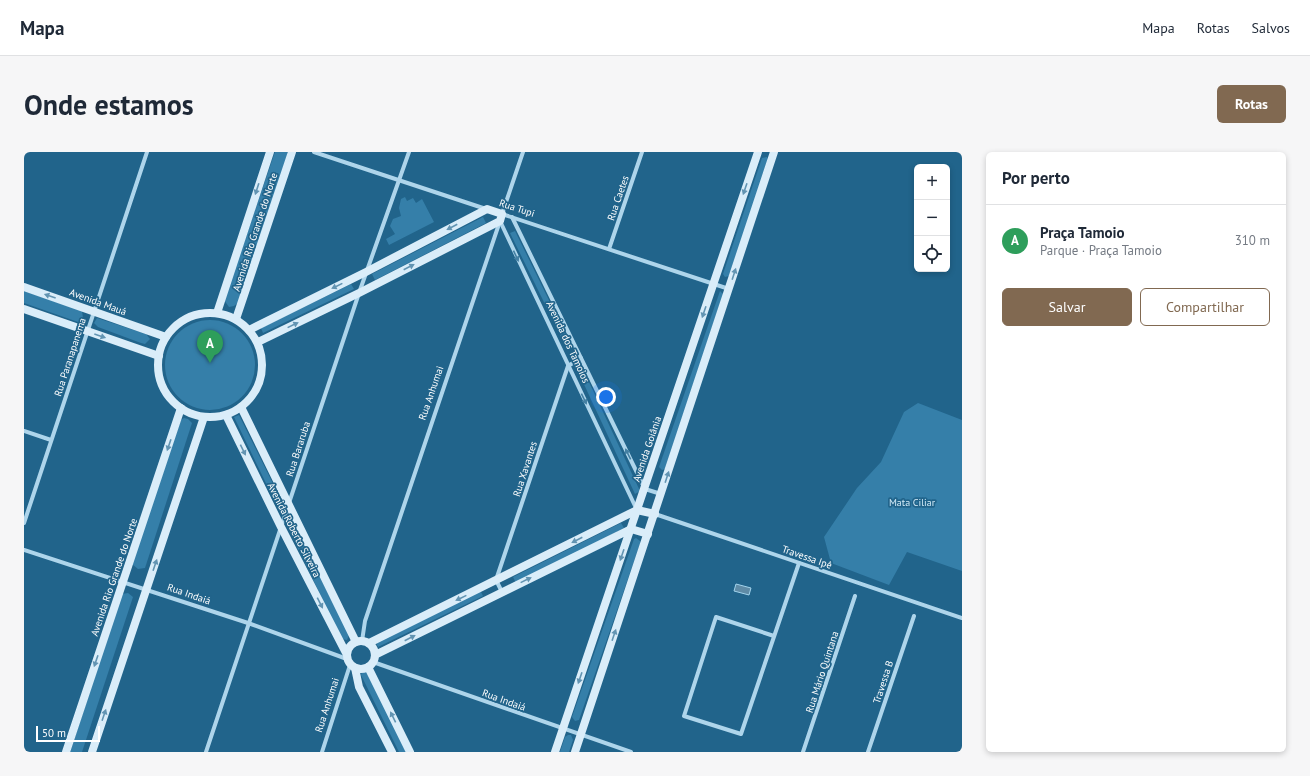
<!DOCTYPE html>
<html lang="pt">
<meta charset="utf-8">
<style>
:root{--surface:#fff;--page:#f6f6f7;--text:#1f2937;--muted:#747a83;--line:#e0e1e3;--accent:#816951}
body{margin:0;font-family:"PT Sans",sans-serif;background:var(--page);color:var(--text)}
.controls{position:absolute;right:12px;top:12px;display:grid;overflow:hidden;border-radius:6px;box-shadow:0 2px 6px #0003}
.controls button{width:36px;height:36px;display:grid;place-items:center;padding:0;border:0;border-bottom:1px solid var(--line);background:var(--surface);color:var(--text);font:20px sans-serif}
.scale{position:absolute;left:12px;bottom:10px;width:64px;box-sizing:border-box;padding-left:4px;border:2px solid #fff;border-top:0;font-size:11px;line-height:14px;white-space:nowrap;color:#fff;-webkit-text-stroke:3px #21648b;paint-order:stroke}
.you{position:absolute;left:582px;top:245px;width:14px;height:14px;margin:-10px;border:3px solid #fff;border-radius:50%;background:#1a73e8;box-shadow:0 0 0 6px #1a73e833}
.badge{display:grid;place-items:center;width:26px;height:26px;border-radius:50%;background:var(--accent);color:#fff;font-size:13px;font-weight:700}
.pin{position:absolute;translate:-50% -33px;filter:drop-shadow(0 1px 2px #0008)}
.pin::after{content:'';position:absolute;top:21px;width:14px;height:12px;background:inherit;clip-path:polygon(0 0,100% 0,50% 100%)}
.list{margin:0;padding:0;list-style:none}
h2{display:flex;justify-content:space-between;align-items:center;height:52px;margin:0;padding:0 16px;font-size:17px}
h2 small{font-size:13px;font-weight:400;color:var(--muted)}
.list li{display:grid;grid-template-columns:26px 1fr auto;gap:12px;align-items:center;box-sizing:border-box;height:72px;padding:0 16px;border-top:1px solid var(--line)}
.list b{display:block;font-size:15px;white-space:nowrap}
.list p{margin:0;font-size:13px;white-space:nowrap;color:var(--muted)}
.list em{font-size:13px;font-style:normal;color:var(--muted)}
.actions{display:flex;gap:8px;padding:12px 16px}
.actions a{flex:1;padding:9px 0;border:1px solid var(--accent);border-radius:6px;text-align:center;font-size:14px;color:var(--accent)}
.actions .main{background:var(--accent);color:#fff}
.icon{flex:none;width:22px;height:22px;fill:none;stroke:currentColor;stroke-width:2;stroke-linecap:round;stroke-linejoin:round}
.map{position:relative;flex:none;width:938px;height:600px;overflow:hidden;border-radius:6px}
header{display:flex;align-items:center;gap:24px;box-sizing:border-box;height:56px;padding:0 20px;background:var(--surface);border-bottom:1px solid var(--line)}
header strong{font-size:19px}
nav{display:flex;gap:22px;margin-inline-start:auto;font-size:14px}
.intro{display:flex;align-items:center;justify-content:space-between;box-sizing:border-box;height:96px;padding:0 24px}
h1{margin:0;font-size:28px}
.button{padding:10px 18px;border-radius:6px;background:var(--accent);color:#fff;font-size:14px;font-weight:700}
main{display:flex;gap:24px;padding:0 24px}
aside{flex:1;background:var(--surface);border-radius:6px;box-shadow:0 2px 6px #0003}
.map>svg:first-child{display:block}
.green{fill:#357fa9}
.water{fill:#5f8ba6;stroke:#a2d3ec}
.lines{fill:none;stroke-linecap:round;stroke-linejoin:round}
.street{stroke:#aed5eb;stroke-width:4}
.secondary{stroke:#daedf9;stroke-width:8}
.oneway{fill:#6294b2}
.oneway2{fill:#4480a3}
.labels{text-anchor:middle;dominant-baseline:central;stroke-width:3.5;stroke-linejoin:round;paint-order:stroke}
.street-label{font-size:10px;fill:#fff;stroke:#21648b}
.park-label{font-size:10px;fill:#d3ebf8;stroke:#21648b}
</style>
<header>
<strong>Mapa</strong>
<nav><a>Mapa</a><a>Rotas</a><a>Salvos</a></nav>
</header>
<div class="intro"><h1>Onde estamos</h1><a class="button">Rotas</a></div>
<main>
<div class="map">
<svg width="938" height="600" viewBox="0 0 938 600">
<rect width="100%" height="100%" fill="#21648b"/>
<g class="green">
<path d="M251,0H263L264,4L214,151L210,154L205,155L200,148Z"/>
<path d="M743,5L744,8L705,124L701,125L699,122L738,6Z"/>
<path d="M381,45L383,49L389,46L392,51L398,47L410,70L365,93L362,87L371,82L366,74L369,67L377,64L375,56L377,47Z"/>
<path d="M459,65L462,71L351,128L348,122Z"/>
<path d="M491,79L546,191L541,193L486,81Z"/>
<path d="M327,132L330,137L239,181L237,176Z"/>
<path d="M0,139L58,159L59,166L54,170L0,151Z"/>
<path d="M696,139L699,142L641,317L638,318L635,315Z"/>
<path d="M73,166L122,182L126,187L121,192L117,191L74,175L70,171Z"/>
<circle cx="186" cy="213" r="45"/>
<path d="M556,211L616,339L611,342L551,213Z"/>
<path d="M894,251L938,268V419L883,400L865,433L807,411L800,385L833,336L857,310L880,260Z"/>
<path d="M215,263L257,348L251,350L210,265Z"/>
<path d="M160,266L164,267L168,271L121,416L114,417L108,412L157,268Z"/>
<path d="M264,368L268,369L325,483L323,488L318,487L262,372Z"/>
<path d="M597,371L600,376L492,431L489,425Z"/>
<path d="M612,386L616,389V392L555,568L551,569L548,565L610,387Z"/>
<path d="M456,438L459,444L354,495L351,489Z"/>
<path d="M104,441L109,445L58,600H46L98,442Z"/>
<path d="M341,519L343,520L382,600H375L337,523L338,520Z"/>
<path d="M544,583H547L549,588L545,600H536L541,585Z"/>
</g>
<path class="water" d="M712,432L727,436L725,443L710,439Z"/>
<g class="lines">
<g class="street">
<path d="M290,0L462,57"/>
<path d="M499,0L478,62L705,137"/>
<path d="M488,65L621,337L637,342"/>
<path d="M476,69L612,356"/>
<path d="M585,97L618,0"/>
<path d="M0,279L27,288"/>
<path d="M631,362L938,466"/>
<path d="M0,371L123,0"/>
<path d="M0,398L224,471L323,507"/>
<path d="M478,440L472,428L544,214L557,206"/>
<path d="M750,484L692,465L660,564L717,582L775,411"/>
<path d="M338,489L341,469L476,69"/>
<path d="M349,510L607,600"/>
<path d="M182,600L335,141L385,0"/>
<path d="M298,600L326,513"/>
<path d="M779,600L831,444"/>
<path d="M844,600L890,464"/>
</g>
<g class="secondary">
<path d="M0,135L142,185"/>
<path d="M0,157L135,204"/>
<circle cx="186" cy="213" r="52"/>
<path d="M193,161L246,0"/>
<path d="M212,167L268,0"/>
<path d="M225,178L342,120L463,57L478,62L476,69L335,141L234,190"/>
<path d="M217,255L332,490"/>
<path d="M202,263L257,375L322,501"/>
<circle cx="337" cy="503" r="14"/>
<path d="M345,491L613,358L631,362"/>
<path d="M351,503L607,377L624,382"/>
<path d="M344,515L386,600"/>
<path d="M331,516L335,535L368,600"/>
<path d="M42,600L157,256"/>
<path d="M68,600L180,265"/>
<path d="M531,600L734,0"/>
<path d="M551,600L750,0"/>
</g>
</g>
<defs><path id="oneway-solid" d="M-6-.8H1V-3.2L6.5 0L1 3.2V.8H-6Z"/></defs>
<g class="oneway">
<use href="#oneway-solid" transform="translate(233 37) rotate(108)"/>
<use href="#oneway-solid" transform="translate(721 37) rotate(109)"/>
<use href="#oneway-solid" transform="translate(428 75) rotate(152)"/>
<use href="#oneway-solid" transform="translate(385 115) rotate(-27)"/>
<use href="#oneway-solid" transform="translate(710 122) rotate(-72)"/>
<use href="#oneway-solid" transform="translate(313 134) rotate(154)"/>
<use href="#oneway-solid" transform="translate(26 144) rotate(-161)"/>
<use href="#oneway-solid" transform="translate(680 160) rotate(109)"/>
<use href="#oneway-solid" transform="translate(269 173) rotate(-26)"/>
<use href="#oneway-solid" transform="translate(76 184) rotate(19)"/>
<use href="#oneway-solid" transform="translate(145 293) rotate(109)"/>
<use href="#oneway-solid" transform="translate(219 298) rotate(64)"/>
<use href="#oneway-solid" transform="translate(643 325) rotate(-72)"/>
<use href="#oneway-solid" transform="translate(553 388) rotate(153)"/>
<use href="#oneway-solid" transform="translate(598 403) rotate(109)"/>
<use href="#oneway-solid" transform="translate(131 413) rotate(-71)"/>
<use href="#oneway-solid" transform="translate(502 428) rotate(-26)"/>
<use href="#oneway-solid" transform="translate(437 446) rotate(154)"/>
<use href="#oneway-solid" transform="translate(296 451) rotate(63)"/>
<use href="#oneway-solid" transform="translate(590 483) rotate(-71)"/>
<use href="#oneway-solid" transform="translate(386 486) rotate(-27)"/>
<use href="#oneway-solid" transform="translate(72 509) rotate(109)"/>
<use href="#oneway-solid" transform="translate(556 526) rotate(109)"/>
<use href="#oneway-solid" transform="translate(80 563) rotate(-71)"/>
<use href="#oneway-solid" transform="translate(369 565) rotate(-116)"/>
</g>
<g class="oneway2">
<use href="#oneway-solid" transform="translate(492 104) rotate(65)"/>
<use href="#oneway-solid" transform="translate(560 247) rotate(64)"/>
<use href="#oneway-solid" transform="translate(604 302) rotate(-116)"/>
</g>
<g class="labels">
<g class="street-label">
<text transform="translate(594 46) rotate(-71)">Rua Caetes</text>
<text transform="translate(493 56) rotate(18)">Rua Tupi</text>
<text transform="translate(231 80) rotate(-72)">Avenida Rio Grande do Norte</text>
<text transform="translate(74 150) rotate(20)">Avenida Mauá</text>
<text transform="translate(544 190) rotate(65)">Avenida dos Tamoios</text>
<text transform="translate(46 205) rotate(-72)">Rua Paranapanema</text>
<text transform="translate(407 241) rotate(-71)">Rua Anhumai</text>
<text transform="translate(274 297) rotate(-72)">Rua Bararuba</text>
<text transform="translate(623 297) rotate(-71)">Avenida Goiânia</text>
<text transform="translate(501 317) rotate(-72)">Rua Xavantes</text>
<text transform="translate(270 378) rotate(63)">Avenida Roberto Silveira</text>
<text transform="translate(783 405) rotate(19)">Travessa Ipê</text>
<text transform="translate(90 425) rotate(-71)">Avenida Rio Grande do Norte</text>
<text transform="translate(165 442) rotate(19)">Rua Indaiá</text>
<text transform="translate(798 520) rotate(-72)">Rua Mário Quintana</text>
<text transform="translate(859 530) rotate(-72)">Travessa B</text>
<text transform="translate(480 548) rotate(20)">Rua Indaiá</text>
<text transform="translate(303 553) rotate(-72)">Rua Anhumai</text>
</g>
<g class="park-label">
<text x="888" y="350">Mata Ciliar</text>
</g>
</g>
</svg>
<div class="controls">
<button>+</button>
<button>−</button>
<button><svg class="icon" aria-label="locate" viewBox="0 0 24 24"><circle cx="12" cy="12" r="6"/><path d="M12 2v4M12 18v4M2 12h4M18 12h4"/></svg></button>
</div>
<div class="scale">50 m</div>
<div class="you"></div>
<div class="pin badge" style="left:186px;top:211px;background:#2e9e5b">A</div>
</div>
<aside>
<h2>Por perto<small></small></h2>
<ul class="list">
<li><span class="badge" style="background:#2e9e5b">A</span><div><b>Praça Tamoio</b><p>Parque · Praça Tamoio</p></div><em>310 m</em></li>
</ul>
<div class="actions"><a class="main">Salvar</a><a>Compartilhar</a></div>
</aside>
</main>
